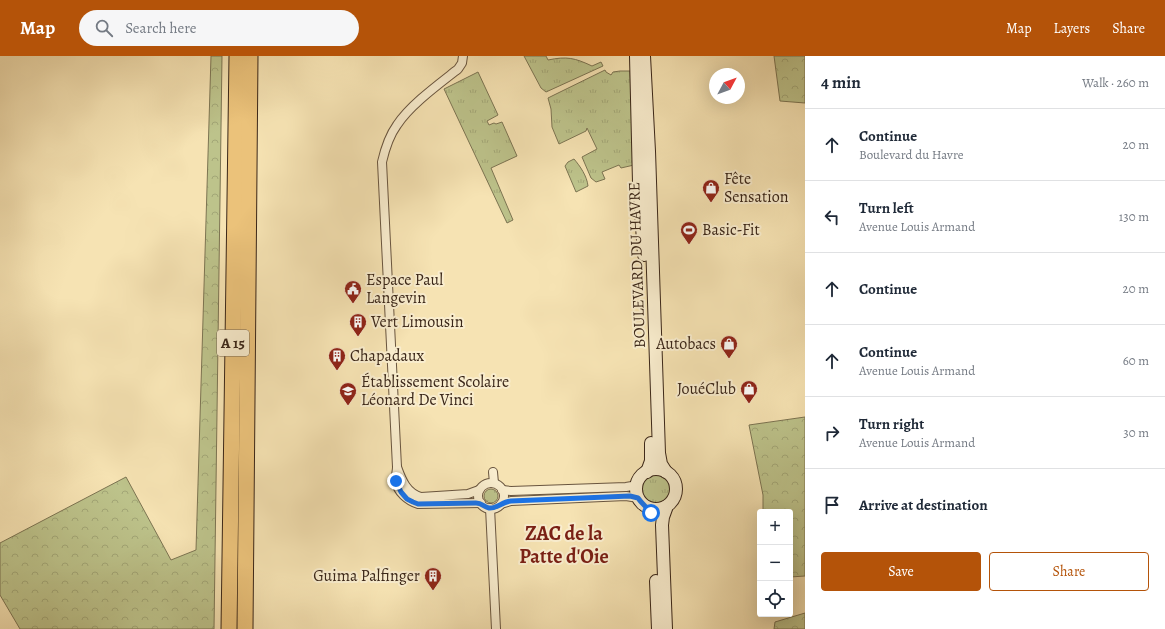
<!DOCTYPE html>
<meta charset="utf-8">
<style>
:root{--surface:#fff;--page:#f6f6f7;--text:#1f2937;--muted:#747a83;--line:#e0e1e3;--accent:#b45309}
body{margin:0;font-family:Alegreya,serif;background:var(--page);color:var(--text)}
.controls{position:absolute;right:12px;bottom:12px;display:grid;overflow:hidden;border-radius:4px;box-shadow:0 4px 16px #0002}
.controls button{width:36px;height:36px;display:grid;place-items:center;padding:0;border:0;border-bottom:1px solid var(--line);background:var(--surface);color:var(--text);font:20px sans-serif}
.compass{position:absolute;left:709px;top:12px;width:36px;height:36px;border-radius:50%;background:var(--surface);box-shadow:0 4px 16px #0002;rotate:49deg}
.stop{position:absolute;width:12px;height:12px;margin:-9px;border:3px solid #1a73e8;border-radius:50%;background:#fff}
.stop.end{background:#1a73e8;border-color:#fff;box-shadow:0 1px 4px #0008}
.list{margin:0;padding:0;list-style:none}
h2{display:flex;justify-content:space-between;align-items:center;height:52px;margin:0;padding:0 16px;font-size:17px}
h2 small{font-size:13px;font-weight:400;color:var(--muted)}
.list li{display:grid;grid-template-columns:26px 1fr auto;gap:12px;align-items:center;box-sizing:border-box;height:72px;padding:0 16px;border-top:1px solid var(--line)}
.list b{display:block;font-size:15px;white-space:nowrap}
.list p{margin:0;font-size:13px;white-space:nowrap;color:var(--muted)}
.list em{font-size:13px;font-style:normal;color:var(--muted)}
.actions{display:flex;gap:8px;padding:12px 16px}
.actions a{flex:1;padding:9px 0;border:1px solid var(--accent);border-radius:4px;text-align:center;font-size:14px;color:var(--accent)}
.actions .main{background:var(--accent);color:#fff}
.icon{flex:none;width:22px;height:22px;fill:none;stroke:currentColor;stroke-width:2;stroke-linecap:round;stroke-linejoin:round}
.map{position:relative;flex:none;width:805px;height:573px;overflow:hidden}
header{display:flex;align-items:center;gap:24px;box-sizing:border-box;height:56px;padding:0 20px;background:var(--accent);color:#fff}
header strong{font-size:19px}
nav{display:flex;gap:22px;margin-inline-start:auto;font-size:14px}
.search{width:280px;height:36px;background:var(--page);display:flex;align-items:center;gap:10px;box-sizing:border-box;padding:0 14px;border-radius:22px;color:var(--muted);font-size:15px}
main{display:flex}
aside{flex:1;background:var(--surface)}
.map>svg:first-child{display:block}
.grass{fill:url(#grass-tufts);stroke:#7c7452}
.forest{fill:url(#forest-crowns);stroke:#7c7452}
.lines{fill:none;stroke-linecap:round;stroke-linejoin:round}
.minor-casing{stroke:#69553f;stroke-width:10}
.secondary-casing{stroke:#3a2618;stroke-width:14}
.motorway-casing{stroke:#3a2618;stroke-width:17}
.minor{stroke:#f9edce;stroke-width:8}
.secondary{stroke:#f9edce;stroke-width:12}
.motorway{stroke:#ebc27a;stroke-width:15}
.route{stroke:#1a73e8;stroke-width:5}
.labels{text-anchor:middle;dominant-baseline:central;stroke-width:4;stroke-linejoin:round;paint-order:stroke}
.shield{fill:#f9edce;stroke:#73624f;stroke-width:1}
.shield-label{font-size:15px;font-weight:bold;fill:#3a2618}
.poi-label{font-size:16px;fill:#3a2618;stroke:#f9edce;text-anchor:start}
.street-label{font-size:16px;fill:#3a2618;stroke:#f9edce}
.district-label{font-size:20px;font-weight:bold;fill:#7a1f14;stroke:#f9edce}
</style>
<header>
<strong>Map</strong>
<div class="search"><svg class="icon" aria-label="search" viewBox="0 0 24 24"><circle cx="10" cy="10" r="6"/><path d="M15 15l6 6"/></svg>Search here</div>
<nav><a>Map</a><a>Layers</a><a>Share</a></nav>
</header>
<main>
<div class="map">
<svg width="805" height="573" viewBox="0 0 805 573">
<defs>
<pattern id="grass-tufts" width="24" height="20" patternUnits="userSpaceOnUse"><rect width="24" height="20" fill="#bdc38b"/><path d="M3 7l-1-3M5 7V3M7 7l1-3M15 17l-1-3M17 17v-4M19 17l1-3" fill="none" stroke="#a3a777"/></pattern>
<pattern id="forest-crowns" width="20" height="18" patternUnits="userSpaceOnUse"><rect width="20" height="18" fill="#bdc38b"/><path d="M2 6a3 3 0 1 1 6 0M12 15a3 3 0 1 1 6 0" fill="none" stroke="#a3a777"/></pattern>
</defs>
<rect width="100%" height="100%" fill="#f6e3b3"/>
<filter id="stains"><feTurbulence type="fractalNoise" baseFrequency=".005" numOctaves="4"/><feColorMatrix values="0 0 0 0 .2 0 0 0 0 .09 0 0 0 0 .02 0 0 0 .5 -.17"/></filter>
<radialGradient id="worn" r=".72"><stop offset=".6" stop-color="#630" stop-opacity="0"/><stop offset="1" stop-color="#630" stop-opacity=".3"/></radialGradient>
<g class="grass">
<path d="M524,0H546L548,4C567,0 575,2 592,10L601,6L603,10L546,36L541,32Z"/>
<path d="M605,14L606,16L611,19L613,16L620,15H630L634,109L621,112L619,109L602,116L605,123L596,126L591,122L582,101L597,93L587,72L586,75L559,88L552,71L551,53L548,42L554,39Z"/>
<path d="M478,16L498,59L487,65L489,69L494,67L496,68L502,66L517,100L491,112L513,164L507,167L444,33Z"/>
<path d="M574,103C580,110 587,120 588,130L576,136L565,110L568,106Z"/>
<circle cx="657" cy="433" r="16"/>
<circle cx="491" cy="440" r="7"/>
</g>
<g class="forest">
<path d="M211,0H222L214,573H20L0,539V487L126,421L171,504L196,494Z"/>
<path d="M774,0H805V47L780,45Z"/>
<path d="M805,361V520L790,521V456H763V439L749,369Z"/>
<path d="M805,557V573H774L775,566Z"/>
</g>
<g class="lines">
<g class="minor-casing">
<g id="minor">
<path d="M397,411L382,106C385,93 389,80 397,69C410,49 439,28 458,13L462,7L463,0"/>
<path d="M493,416L494,427"/>
<circle cx="491" cy="440" r="13"/>
<path d="M479,434L468,438L421,441C407,437 402,425 397,411C397,416 395,421 396,425C397,436 408,445 418,448L481,447"/>
<path d="M502,434L511,435L626,431L632,430L638,426"/>
<path d="M501,448L511,445L626,440L638,442"/>
<path d="M490,452L496,573"/>
</g>
</g>
<g class="secondary-casing">
<g id="secondary">
<path d="M636,0L639,127L644,199"/>
<path d="M644,0L649,95L659,397L661,408L666,416"/>
<circle cx="656" cy="433" r="20"/>
<path d="M647,416L651,405V387"/>
<path d="M656,525L658,573"/>
<path d="M666,573L662,469L663,461L667,450"/>
</g>
</g>
<g class="motorway-casing">
<g id="motorway">
<path d="M229,573L237,0"/>
<path d="M245,573L250,0"/>
</g>
</g>
<use href="#minor" class="minor"/>
<use href="#secondary" class="secondary"/>
<use href="#motorway" class="motorway"/>
</g>
<g class="lines">
<path class="route" d="M396,425L401,436L407,443L413,446L418,448L476,447C482,447 484,451 489,452C496,453 502,446 511,445L630,440L638,442C642,448 647,451 651,457"/>
</g>
<defs>
<g id="shop-pin" transform="scale(0.9)"><path d="M0 17L-7.5 6A9.5 9.5 0 1 1 7.5 6Z" fill="#8f2418" stroke="#f9edce"/><path d="M-5-2.5h2.3a2.7 3.5 0 0 1 5.4 0H5L5.5 6h-11ZM-1.5-2.5h3a1.5 2.3 0 0 0-3 0Z" fill="#fff"/></g>
<g id="stadium-pin" transform="scale(0.9)"><path d="M0 17L-7.5 6A9.5 9.5 0 1 1 7.5 6Z" fill="#8f2418" stroke="#f9edce"/><path d="M0-5a6.5 5 0 1 0 0 10a6.5 5 0 1 0 0-10ZM-3.5-1.8h7v3.6h-7Z" fill="#fff"/></g>
<g id="civic-pin" transform="scale(0.9)"><path d="M0 17L-7.5 6A9.5 9.5 0 1 1 7.5 6Z" fill="#8f2418" stroke="#f9edce"/><path d="M-.6-6.5H3V-4.5H.6V-3L4-1V1h2V6H-6V1h2V-1L-.6-3ZM-1.2 2.5V6h2.4V2.5Z" fill="#fff"/></g>
<g id="building-pin" transform="scale(0.9)"><path d="M0 17L-7.5 6A9.5 9.5 0 1 1 7.5 6Z" fill="#8f2418" stroke="#f9edce"/><path d="M-4-6H4V6H1V3H-1V6H-4ZM-2.5-4.3h1.7v1.8h-1.7ZM.8-4.3h1.7v1.8H.8ZM-2.5-1h1.7V.8h-1.7ZM.8-1h1.7V.8H.8Z" fill="#fff"/></g>
<g id="school-pin" transform="scale(0.9)"><path d="M0 17L-7.5 6A9.5 9.5 0 1 1 7.5 6Z" fill="#8f2418" stroke="#f9edce"/><path d="M0-5L7-2L0 1L-7-2ZM-4 1L0 2.5L4 1V4Q0 6-4 4Z" fill="#fff"/></g>
</defs>
<g fill-rule="evenodd">
<use href="#shop-pin" x="711" y="132"/>
<use href="#stadium-pin" x="689" y="174"/>
<use href="#civic-pin" x="353" y="233"/>
<use href="#building-pin" x="358" y="266"/>
<use href="#shop-pin" x="729" y="288"/>
<use href="#building-pin" x="337" y="300"/>
<use href="#shop-pin" x="749" y="333"/>
<use href="#school-pin" x="348" y="335"/>
<use href="#building-pin" x="433" y="520"/>
</g>
<g class="labels">
<rect class="shield" x="217" y="274" width="32" height="26" rx="3"/>
<g class="shield-label">
<text x="233" y="287">A 15</text>
</g>
<g class="poi-label">
<text x="724" y="123">Fête<tspan x="724" dy="18">Sensation</tspan></text>
<text x="702" y="174">Basic-Fit</text>
<text x="366" y="224">Espace Paul<tspan x="366" dy="18">Langevin</tspan></text>
<text x="371" y="266">Vert Limousin</text>
<text x="716" y="288" text-anchor="end">Autobacs</text>
<text x="350" y="300">Chapadaux</text>
<text x="361" y="326">Établissement Scolaire<tspan x="361" dy="18">Léonard De Vinci</tspan></text>
<text x="736" y="333" text-anchor="end">JouéClub</text>
<text x="420" y="520" text-anchor="end">Guima Palfinger</text>
</g>
<g class="street-label">
<text transform="translate(637 209) rotate(-92)">BOULEVARD DU HAVRE</text>
</g>
<g class="district-label">
<text x="564" y="477">ZAC de la<tspan x="564" dy="23">Patte d'Oie</tspan></text>
</g>
</g>
<rect width="100%" height="100%" filter="url(#stains)"/>
<rect width="100%" height="100%" fill="url(#worn)"/>
</svg>
<div class="controls">
<button>+</button>
<button>−</button>
<button><svg class="icon" aria-label="locate" viewBox="0 0 24 24"><circle cx="12" cy="12" r="6"/><path d="M12 2v4M12 18v4M2 12h4M18 12h4"/></svg></button>
</div>
<svg class="compass" viewBox="-18 -18 36 36"><path d="M0-13l5 13h-10z" fill="#e53935"/><path d="M0 13l5-13h-10z" fill="#747a83"/></svg>
<div class="stop" style="left:651px;top:457px"></div>
<div class="stop end" style="left:396px;top:425px"></div>
</div>
<aside>
<h2>4 min<small>Walk · 260 m</small></h2>
<ul class="list">
<li><svg class="icon" aria-label="ahead" viewBox="0 0 24 24"><path d="M12 20V5M6 11l6-6 6 6"/></svg><div><b>Continue</b><p>Boulevard du Havre</p></div><em>20 m</em></li>
<li><svg class="icon" aria-label="left" viewBox="0 0 24 24"><path d="M17 20v-9H6M10 6l-5 5 5 5"/></svg><div><b>Turn left</b><p>Avenue Louis Armand</p></div><em>130 m</em></li>
<li><svg class="icon" aria-label="ahead" viewBox="0 0 24 24"><path d="M12 20V5M6 11l6-6 6 6"/></svg><div><b>Continue</b></div><em>20 m</em></li>
<li><svg class="icon" aria-label="ahead" viewBox="0 0 24 24"><path d="M12 20V5M6 11l6-6 6 6"/></svg><div><b>Continue</b><p>Avenue Louis Armand</p></div><em>60 m</em></li>
<li><svg class="icon" aria-label="right" viewBox="0 0 24 24"><path d="M7 20v-9h11M14 6l5 5-5 5"/></svg><div><b>Turn right</b><p>Avenue Louis Armand</p></div><em>30 m</em></li>
<li><svg class="icon" aria-label="arrive" viewBox="0 0 24 24"><path d="M6 21V4h12l-3 4 3 4H6"/></svg><div><b>Arrive at destination</b></div></li>
</ul>
<div class="actions"><a class="main">Save</a><a>Share</a></div>
</aside>
</main>
